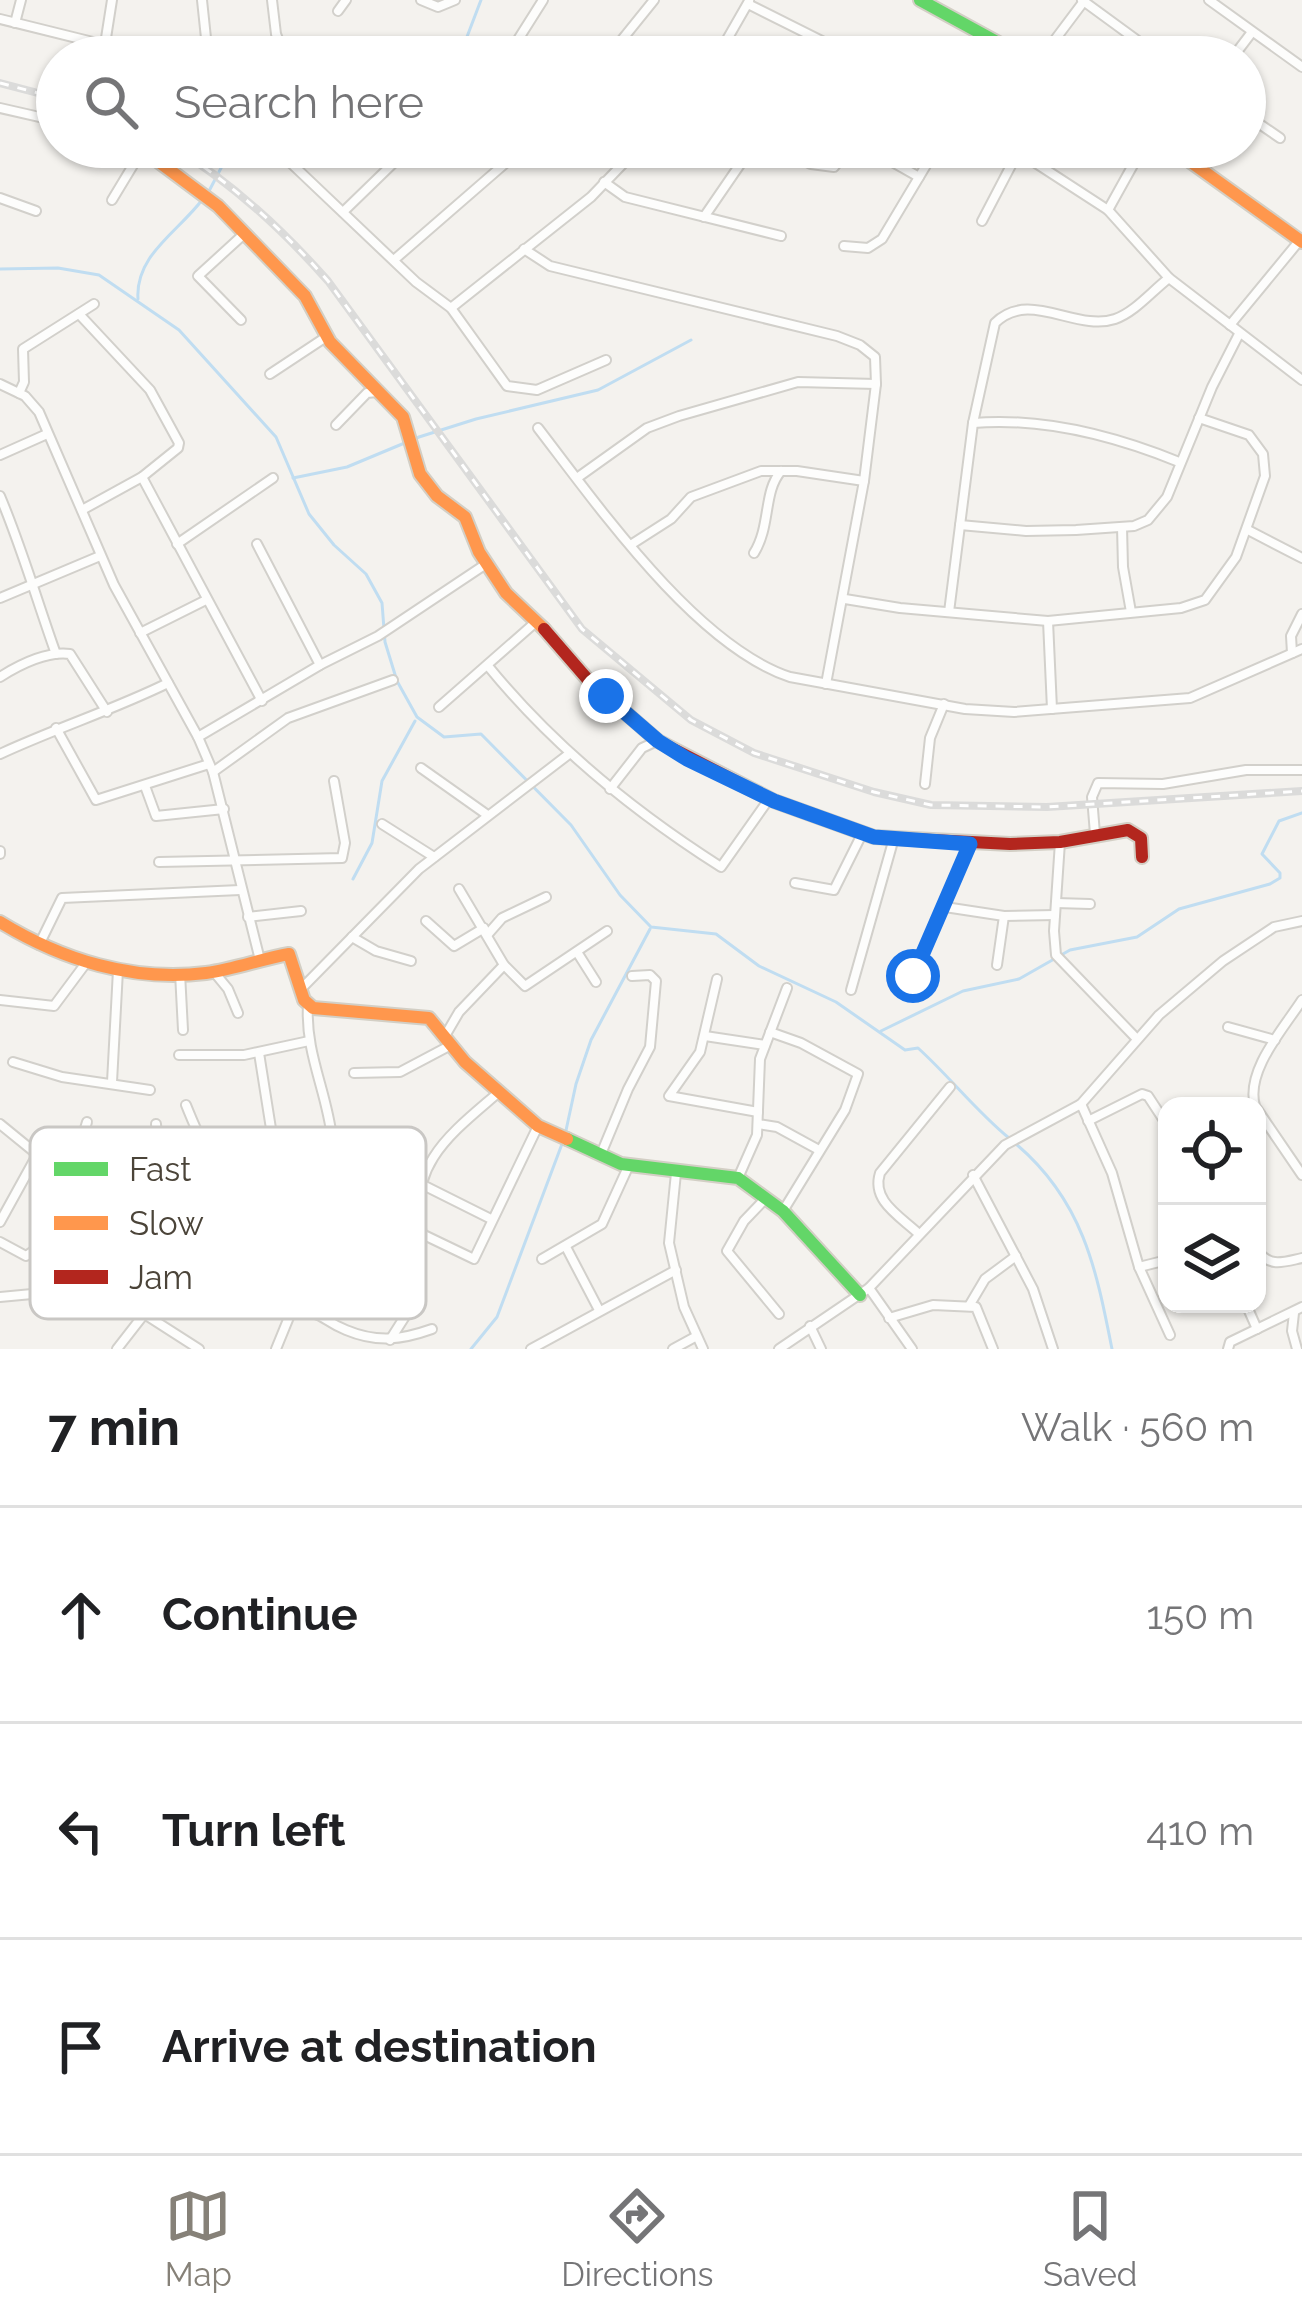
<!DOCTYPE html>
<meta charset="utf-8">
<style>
:root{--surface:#fff;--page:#f2f2f2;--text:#202124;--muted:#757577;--line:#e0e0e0;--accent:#868178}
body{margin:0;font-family:Raleway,sans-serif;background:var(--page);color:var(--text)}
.controls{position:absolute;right:36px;bottom:36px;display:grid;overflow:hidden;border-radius:24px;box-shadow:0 3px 9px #0004}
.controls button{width:108px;height:108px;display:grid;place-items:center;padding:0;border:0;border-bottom:3px solid var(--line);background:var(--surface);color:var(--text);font:60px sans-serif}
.stop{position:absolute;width:36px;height:36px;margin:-27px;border:9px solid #1a73e8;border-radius:50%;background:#fff}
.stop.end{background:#1a73e8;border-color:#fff;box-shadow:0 3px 12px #0008}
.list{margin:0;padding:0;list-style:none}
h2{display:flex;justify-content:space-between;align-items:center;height:156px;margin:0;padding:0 48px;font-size:51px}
h2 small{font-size:39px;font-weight:400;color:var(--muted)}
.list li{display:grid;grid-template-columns:78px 1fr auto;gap:36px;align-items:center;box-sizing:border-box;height:216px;padding:0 48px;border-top:3px solid var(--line)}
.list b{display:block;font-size:45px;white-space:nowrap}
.list em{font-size:39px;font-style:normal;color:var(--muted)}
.icon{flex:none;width:66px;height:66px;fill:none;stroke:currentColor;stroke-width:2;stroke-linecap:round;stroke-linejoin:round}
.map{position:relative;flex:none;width:1302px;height:1349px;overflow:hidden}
.search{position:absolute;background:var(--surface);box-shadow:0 3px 9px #0004;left:36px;right:36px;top:36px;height:132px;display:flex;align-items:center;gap:30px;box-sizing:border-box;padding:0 42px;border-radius:66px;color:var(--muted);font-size:45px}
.sheet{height:804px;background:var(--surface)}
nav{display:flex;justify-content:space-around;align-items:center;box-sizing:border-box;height:168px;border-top:3px solid var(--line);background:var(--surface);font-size:33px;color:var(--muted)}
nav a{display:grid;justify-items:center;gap:6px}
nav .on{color:var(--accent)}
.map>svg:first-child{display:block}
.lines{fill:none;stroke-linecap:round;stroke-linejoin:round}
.stream{stroke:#c0ddf1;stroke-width:3}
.street-casing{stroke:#d2d0cb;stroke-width:12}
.fast-casing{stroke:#d3cfc5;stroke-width:16}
.slow-casing{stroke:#d3cfc5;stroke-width:16}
.jam-casing{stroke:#d3cfc5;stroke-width:16}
.street{stroke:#fdfdfc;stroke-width:8}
.fast{stroke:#63d668;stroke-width:12}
.slow{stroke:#ff974d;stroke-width:12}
.jam{stroke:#b3261e;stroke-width:12}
.rail-casing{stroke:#dbdbda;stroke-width:8}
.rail{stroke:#fff;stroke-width:3;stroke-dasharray:9;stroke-linecap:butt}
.route{stroke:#1a73e8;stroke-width:15}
.key{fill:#fff;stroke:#c9c7c4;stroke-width:3}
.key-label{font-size:33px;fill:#4b4439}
</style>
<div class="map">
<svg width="1302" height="1349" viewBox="0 0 1302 1349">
<rect width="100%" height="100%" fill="#f4f2ee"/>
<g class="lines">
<g class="stream">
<path d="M295,57H299"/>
<path d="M412,57H420"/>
<path d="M443,57L465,42L481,0"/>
<path d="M208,193L232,147"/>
<path d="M0,269L58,268L99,275L179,330L276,437L309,514L334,545L366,574L382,603L385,642L397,681L417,717L444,737L481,734L571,825L620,895L651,927L716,934L759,966L836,1002L905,1050L918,1048C950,1077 976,1111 1009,1138"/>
<path d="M138,299C135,255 178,232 202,200"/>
<path d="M293,478L347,467L419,437L476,419L598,390L691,340"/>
<path d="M353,879L372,843L382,781L415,721"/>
<path d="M881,1031L963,991L1019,979L1070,950L1137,937L1179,909L1270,884L1280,878V873L1262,854L1279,821L1302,813"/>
<path d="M565,1135L576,1084L591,1040L650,929"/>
<path d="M1016,1144C1083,1201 1096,1268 1112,1349"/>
<path d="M471,1349L497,1317L562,1144"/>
</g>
<g class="street-casing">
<g id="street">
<path d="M202,0L208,57"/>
<path d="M272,0L276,34L285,57"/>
<path d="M421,0L438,7L455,0"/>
<path d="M1082,0L1160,57"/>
<path d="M1209,0L1302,67"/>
<path d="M748,4L854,57"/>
<path d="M338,11L346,0"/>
<path d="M0,19L105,45"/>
<path d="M15,23L21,0"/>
<path d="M103,57L112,0"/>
<path d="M507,57L543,0"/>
<path d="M608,57L654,0"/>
<path d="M717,57L749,1"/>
<path d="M981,57L990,39"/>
<path d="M1042,57L1084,1"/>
<path d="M1233,57L1252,32"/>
<path d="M0,108L57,121"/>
<path d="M1245,114L1280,138"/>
<path d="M274,147L416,282L451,308L507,386L537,390L606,360"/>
<path d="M374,147L391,164"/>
<path d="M775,147L811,164L834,167L850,147"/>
<path d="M866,147L919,177"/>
<path d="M1011,147L1108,210L1169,278L1302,380"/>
<path d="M604,182L625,197L781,236"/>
<path d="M0,198L36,211"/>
<path d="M112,200L141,152"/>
<path d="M1108,210L1143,147"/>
<path d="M343,212L410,147"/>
<path d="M704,217L752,147"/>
<path d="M982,221L1018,152"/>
<path d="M844,246L868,248L882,239L937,147"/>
<path d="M524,249L550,266L837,336L860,345L875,357L876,384L864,481L826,684"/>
<path d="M395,259L524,147"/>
<path d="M451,308L591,197L639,147"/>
<path d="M79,314L150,390L179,443L178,448L142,477L82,510"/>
<path d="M241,320L198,276L244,234"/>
<path d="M1230,325L1300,240"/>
<path d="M270,374L326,337"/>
<path d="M0,384L25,396L39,412L114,585L198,737L213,772L260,960"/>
<path d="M19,393L24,382L23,349L94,304"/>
<path d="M973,423C1043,417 1115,436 1179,462"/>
<path d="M336,425L367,393L377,392"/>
<path d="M538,428C598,506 696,646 790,677L965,709L1014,712L1190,698L1302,649"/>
<path d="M0,455L47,434"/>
<path d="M142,477L262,701"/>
<path d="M577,478L647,428L679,416L798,382L876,384"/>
<path d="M0,496C22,548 37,601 56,654"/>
<path d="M960,525L1026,531L1076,530L1134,526L1148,520L1167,497L1212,387L1239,334"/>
<path d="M1122,527L1123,567L1131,612"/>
<path d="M1248,530L1302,558"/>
<path d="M177,544L273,478"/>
<path d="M257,544L320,665"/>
<path d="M632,544L671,519L691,497L761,471H797L864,481"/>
<path d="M754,553C771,526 763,492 781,471"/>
<path d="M0,598L100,556"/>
<path d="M845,599L900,608L1048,621L1181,608L1205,600L1236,557L1265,476L1263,454L1249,435L1199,418"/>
<path d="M949,612L973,423L995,323C1029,289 1076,332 1115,319C1135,312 1152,291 1169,278"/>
<path d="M1048,621L1052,709"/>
<path d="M140,633L206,600"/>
<path d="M1292,653L1291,636L1302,614"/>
<path d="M488,666C554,747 633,811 721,867L769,799"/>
<path d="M0,677C19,665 47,651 70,654L107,712"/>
<path d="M439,707L537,621"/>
<path d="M56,728L96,800L209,764"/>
<path d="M198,737L320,665L378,636L486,564"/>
<path d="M0,754C56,728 113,710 168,683"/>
<path d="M421,768L486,814"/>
<path d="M213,772L288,718L393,680"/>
<path d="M925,784L930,738L944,704"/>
<path d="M145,786L156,816L224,809"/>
<path d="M610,789L642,748L657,741"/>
<path d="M382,824L434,857"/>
<path d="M1095,834L1092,797L1098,783L1163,784L1246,770H1302"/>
<path d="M1060,842L1054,931L1056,955L1136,1038"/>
<path d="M0,854V851"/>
<path d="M159,862L342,858L345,843L334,781"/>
<path d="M795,883L834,890L862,834"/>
<path d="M459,889L504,965L525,986L607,931"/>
<path d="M1056,903L1090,904"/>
<path d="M945,907L1004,916L1055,915"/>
<path d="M248,917L301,911"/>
<path d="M426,921L454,946L484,928"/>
<path d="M488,934L502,918L546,897"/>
<path d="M352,937L376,951L411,961"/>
<path d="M39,945L62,898L240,890"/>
<path d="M577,952L596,982"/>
<path d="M997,965L1004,916"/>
<path d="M214,972L228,989L238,1013"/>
<path d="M180,973L183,1030"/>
<path d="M913,976L971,844"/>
<path d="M717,979L700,1052L669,1096L758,1112"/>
<path d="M301,989L419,869L569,754"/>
<path d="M851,990L894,838"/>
<path d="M0,1000L54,1006L86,963"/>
<path d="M308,1005C305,1053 327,1092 332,1138"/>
<path d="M1228,1027L1275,1040"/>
<path d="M770,1032L801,1043L858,1074L845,1110L783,1211"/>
<path d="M445,1036L459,1012L504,965"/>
<path d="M705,1036L765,1045"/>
<path d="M179,1055H244L309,1041"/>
<path d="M13,1062L62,1077L150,1090"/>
<path d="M354,1073L400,1072L451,1045"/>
<path d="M112,1082L118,970"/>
<path d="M499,1092C453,1132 406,1164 422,1234L474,1259L538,1126"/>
<path d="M1081,1104L1112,1173L1139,1267L1170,1335"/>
<path d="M186,1105C201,1141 216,1186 264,1161L272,1135L259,1053"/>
<path d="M1255,1106C1245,1071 1284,1028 1302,1000"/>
<path d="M1257,1109L1302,1175"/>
<path d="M1088,1121L1142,1094L1148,1096L1167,1125"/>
<path d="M0,1124L38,1155L105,1184L129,1209L294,1305"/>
<path d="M156,1124L164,1229"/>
<path d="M758,1124L777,1127L819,1150"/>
<path d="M601,1154L628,1089L650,1047L656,981L650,975L632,976"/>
<path d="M264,1161L287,1170L344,1176L420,1195"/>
<path d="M73,1169L87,1122"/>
<path d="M179,1172L198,1202"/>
<path d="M676,1173L669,1243L684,1307L703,1349"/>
<path d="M93,1175L121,1166L146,1167L160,1160"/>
<path d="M973,1175L1033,1289L1053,1349"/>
<path d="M738,1178L757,1135L760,1059L787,988"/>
<path d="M423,1185L491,1219"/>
<path d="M766,1198L744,1221L727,1251L779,1314"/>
<path d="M225,1215L251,1229L236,1272"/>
<path d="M316,1215L298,1246L301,1254L318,1267"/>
<path d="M0,1222L37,1155"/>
<path d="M919,1234C900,1216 871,1201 880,1173L950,1087"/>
<path d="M185,1241L191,1210L223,1163"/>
<path d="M0,1242L26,1256L54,1237H69L149,1317L199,1349"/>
<path d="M566,1247L599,1310"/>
<path d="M1257,1250C1270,1268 1283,1262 1302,1258"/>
<path d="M266,1251L281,1276"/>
<path d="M212,1258L227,1226L222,1207"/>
<path d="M542,1259L602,1224L629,1165"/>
<path d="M1139,1267L1167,1260"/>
<path d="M344,1274L368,1236"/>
<path d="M248,1278L270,1239"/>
<path d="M869,1288L912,1349"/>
<path d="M0,1297L32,1294L80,1299"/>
<path d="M1246,1304L1257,1329"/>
<path d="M969,1306L985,1279L1016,1256"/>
<path d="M291,1310C326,1312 319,1319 346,1330C377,1343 401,1340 432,1329"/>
<path d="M1294,1313L1292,1331L1297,1349"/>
<path d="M889,1318L933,1305L976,1307L993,1349"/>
<path d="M810,1326L821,1349"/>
<path d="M117,1349L145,1313"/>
<path d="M276,1349L294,1305L302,1300L310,1276L322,1266L351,1276L409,1310L390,1340"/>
<path d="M531,1349L676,1270"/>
<path d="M673,1349L695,1337"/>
<path d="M779,1349L869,1288L1005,1145L1081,1104L1159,1015L1223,961L1274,927L1302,921"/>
<path d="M1228,1349L1230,1342L1302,1307"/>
</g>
</g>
<g class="fast-casing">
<g id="fast">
<path d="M920,0L1024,57"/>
<path d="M567,1139L621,1164L738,1178L783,1211L860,1295"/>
</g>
</g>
<g class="slow-casing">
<g id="slow">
<path d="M127,147L155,159L218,206L305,296L330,342L403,417L420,474L437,496L465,517L479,552L506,593L544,629"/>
<path d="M1170,147L1302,242"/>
<path d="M0,922C62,960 133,982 206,973C235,969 261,959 289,954L304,1000L313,1008L429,1018L465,1062L538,1126L567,1139"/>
</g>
</g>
<g class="jam-casing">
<path id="jam" d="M544,629L589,681L658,741L774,801L874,837L1010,844L1060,842L1128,830L1141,838L1142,857"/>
</g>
<use href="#street" class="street"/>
<use href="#fast" class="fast"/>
<use href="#slow" class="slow"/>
<use href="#jam" class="jam"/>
<g class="rail-casing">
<g id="rail">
<path d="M0,83L57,98"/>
<path d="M174,147C234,185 281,228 328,281L582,629L691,720L754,753L874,792L931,805L1047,807L1302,791"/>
</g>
</g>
<use href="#rail" class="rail"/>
</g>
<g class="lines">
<path class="route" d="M606,696L658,741L687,759L774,801L874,837L970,844L913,976"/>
</g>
<rect x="30" y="1127" width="396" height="192" rx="18" class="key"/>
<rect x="54" y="1162" width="54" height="14" fill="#63d668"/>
<rect x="54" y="1216" width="54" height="14" fill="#ff974d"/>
<rect x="54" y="1270" width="54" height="14" fill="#b3261e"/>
<g class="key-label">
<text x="129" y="1181">Fast</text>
<text x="129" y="1235">Slow</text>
<text x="129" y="1289">Jam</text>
</g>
</svg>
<div class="controls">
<button><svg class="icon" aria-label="locate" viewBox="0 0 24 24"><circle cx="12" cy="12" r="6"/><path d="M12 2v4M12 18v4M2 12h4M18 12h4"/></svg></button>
<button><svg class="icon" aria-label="layers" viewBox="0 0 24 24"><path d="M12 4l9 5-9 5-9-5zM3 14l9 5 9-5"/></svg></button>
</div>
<div class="stop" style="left:913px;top:976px"></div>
<div class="stop end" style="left:606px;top:696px"></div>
<div class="search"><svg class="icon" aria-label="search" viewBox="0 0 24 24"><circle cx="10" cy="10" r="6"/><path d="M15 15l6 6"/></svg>Search here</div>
</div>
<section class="sheet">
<h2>7 min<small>Walk · 560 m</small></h2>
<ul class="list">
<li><svg class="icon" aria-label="ahead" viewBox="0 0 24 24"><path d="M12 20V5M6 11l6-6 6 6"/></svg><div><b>Continue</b></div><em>150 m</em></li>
<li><svg class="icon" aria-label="left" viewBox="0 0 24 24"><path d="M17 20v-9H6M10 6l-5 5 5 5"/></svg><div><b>Turn left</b></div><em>410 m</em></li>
<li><svg class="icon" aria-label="arrive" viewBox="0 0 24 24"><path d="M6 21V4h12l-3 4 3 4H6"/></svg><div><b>Arrive at destination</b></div></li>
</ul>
</section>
<nav>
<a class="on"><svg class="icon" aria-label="map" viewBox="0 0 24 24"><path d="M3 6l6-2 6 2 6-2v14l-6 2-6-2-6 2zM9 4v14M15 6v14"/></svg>Map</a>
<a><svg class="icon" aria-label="directions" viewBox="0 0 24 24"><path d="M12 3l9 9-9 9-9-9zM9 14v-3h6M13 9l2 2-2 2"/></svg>Directions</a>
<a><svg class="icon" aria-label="saved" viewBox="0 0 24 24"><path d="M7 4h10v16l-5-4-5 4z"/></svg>Saved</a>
</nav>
